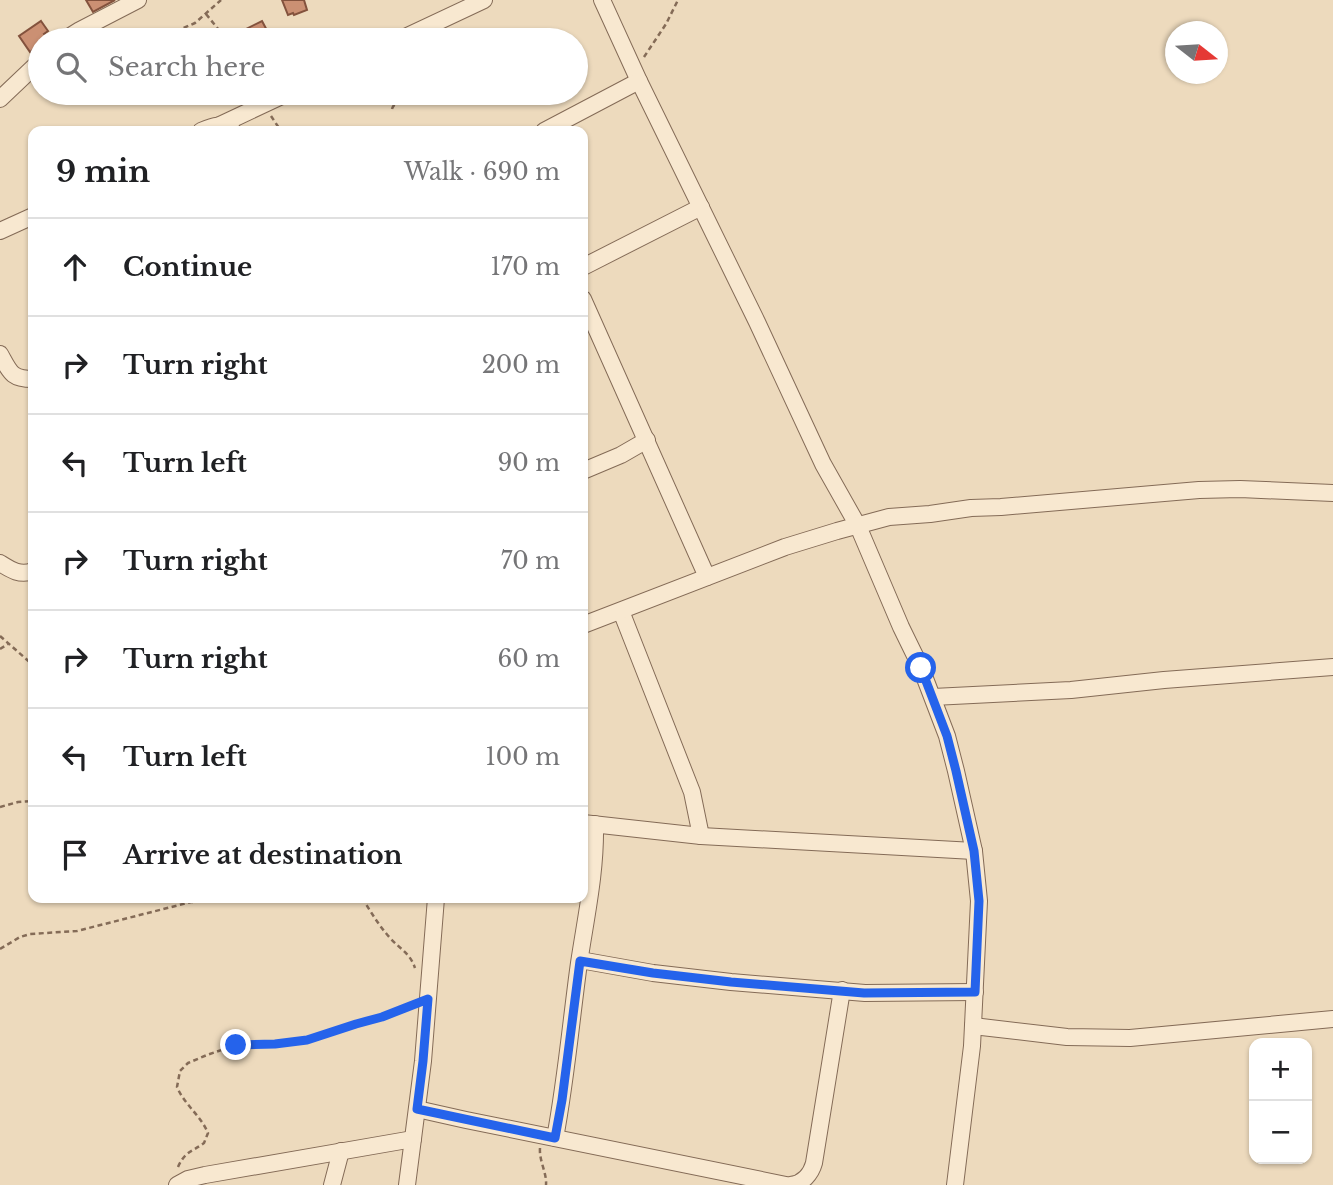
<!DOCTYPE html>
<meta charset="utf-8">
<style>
:root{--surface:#fff;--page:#f6f6f6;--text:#202124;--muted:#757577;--line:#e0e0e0}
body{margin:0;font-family:"Libre Baskerville",serif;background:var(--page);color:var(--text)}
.controls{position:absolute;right:21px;bottom:21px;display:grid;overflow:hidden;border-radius:14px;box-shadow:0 2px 5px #0004}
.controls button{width:63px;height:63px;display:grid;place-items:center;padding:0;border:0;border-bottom:2px solid var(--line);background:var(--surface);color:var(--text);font:35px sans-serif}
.compass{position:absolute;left:1165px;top:21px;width:63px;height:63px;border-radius:50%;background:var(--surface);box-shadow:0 2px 5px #0004;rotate:107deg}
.stop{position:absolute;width:21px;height:21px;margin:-16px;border:5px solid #2563eb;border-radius:50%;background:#fff}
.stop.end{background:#2563eb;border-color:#fff;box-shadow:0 2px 7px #0008}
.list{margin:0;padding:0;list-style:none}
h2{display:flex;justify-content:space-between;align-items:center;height:91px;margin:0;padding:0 28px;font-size:30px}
h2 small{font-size:23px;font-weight:400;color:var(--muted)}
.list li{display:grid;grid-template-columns:46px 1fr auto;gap:21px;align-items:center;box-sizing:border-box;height:98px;padding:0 28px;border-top:2px solid var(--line)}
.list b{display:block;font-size:26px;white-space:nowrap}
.list em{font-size:23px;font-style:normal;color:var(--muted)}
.icon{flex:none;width:38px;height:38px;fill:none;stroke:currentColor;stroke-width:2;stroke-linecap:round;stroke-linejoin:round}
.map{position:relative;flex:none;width:1333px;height:1185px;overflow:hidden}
.search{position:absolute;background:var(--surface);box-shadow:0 2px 5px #0004;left:28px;top:28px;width:560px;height:77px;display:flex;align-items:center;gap:18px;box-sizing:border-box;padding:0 24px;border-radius:38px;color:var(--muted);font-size:26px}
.panel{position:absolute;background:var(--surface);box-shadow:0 2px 5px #0004;left:28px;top:126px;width:560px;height:777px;border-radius:14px}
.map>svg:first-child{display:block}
.building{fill:#cb9073;stroke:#83523d;stroke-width:2}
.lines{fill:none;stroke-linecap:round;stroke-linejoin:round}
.minor-casing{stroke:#846b57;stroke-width:18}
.path{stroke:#846b57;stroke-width:2.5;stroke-dasharray:5 3.5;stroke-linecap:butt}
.minor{stroke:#f8e8d0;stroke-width:16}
.route{stroke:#2563eb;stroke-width:9}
</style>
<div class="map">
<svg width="1333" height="1185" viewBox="0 0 1333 1185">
<rect width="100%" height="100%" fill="#eddabd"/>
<g class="building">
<path d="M86,0H115L93,12Z"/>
<path d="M282,0H304L307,10L294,15L293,13L288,15Z"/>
<path d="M41,21L48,31L44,34L48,39L40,40V45L30,52L19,36Z"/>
<path d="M262,21L270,36L260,40H224Z"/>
</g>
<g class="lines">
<g class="minor-casing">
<g id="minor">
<path d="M602,0L639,81L757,322L823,464L858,526L901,627L921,668L947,736L956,771L974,851L979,901L972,1046L955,1185"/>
<path d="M64,40L80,30L138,0"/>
<path d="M399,40L484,0"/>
<path d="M0,99L40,61"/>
<path d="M220,125L288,93"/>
<path d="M201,131C213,126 223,122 233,131"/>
<path d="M544,131L639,81"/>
<path d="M0,231L33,216"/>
<path d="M583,267L701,207"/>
<path d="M583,299L707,577"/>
<path d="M0,354C10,372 11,379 33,379"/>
<path d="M583,471L621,455L647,440"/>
<path d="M0,563C11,570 20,576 33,571"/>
<path d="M621,611L692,792L701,836"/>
<path d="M583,625L785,547L837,531L889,517L930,514L971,508L1001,507L1199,490L1240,489L1333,493"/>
<path d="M933,697L1071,690L1164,680L1333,667"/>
<path d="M583,823L701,836L974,851"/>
<path d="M580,960L653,973L731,982L865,993L975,992"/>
<path d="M973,1026L1067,1037L1130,1038L1333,1019"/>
<path d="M417,1109L466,1120L786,1185"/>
<path d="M555,1138C566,1080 571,1021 579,963C586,916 596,872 595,824"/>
<path d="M177,1185L188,1179L205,1175L413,1139"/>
<path d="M332,1185L341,1151"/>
<path d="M407,1185L423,1061L436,898"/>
<path d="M791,1185C803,1183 811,1174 814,1163L842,990"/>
</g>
</g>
<g class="path">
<path d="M206,14L227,40"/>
<path d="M143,40L172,33L195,23L221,0"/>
<path d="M644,57L666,24L678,0"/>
<path d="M392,109C394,102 402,100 404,93"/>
<path d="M271,116L281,131"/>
<path d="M0,636L33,665"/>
<path d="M0,649L8,644"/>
<path d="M0,807L18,802L33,801"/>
<path d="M362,898C371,912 379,926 391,939C400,949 410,953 415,968"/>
<path d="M0,949L20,937L30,934L77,931L191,902L217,901L227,898"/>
<path d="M540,1148C539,1161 547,1173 546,1185"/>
<path d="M178,1167C185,1151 192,1152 204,1143L208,1133C201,1116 184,1104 177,1087L180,1071L188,1063L207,1055L236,1045L275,1044L307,1040L356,1024L382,1017L412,1005"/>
</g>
<use href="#minor" class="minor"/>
</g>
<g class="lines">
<path class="route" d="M236,1045L275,1044L307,1040L356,1024L382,1017L428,999L423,1061L417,1109L555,1138L562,1100L580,961L653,973L731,982L864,993L975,992L979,901L974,851L956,771L947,736L921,668"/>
</g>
</svg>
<div class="controls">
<button>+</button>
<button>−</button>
</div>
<svg class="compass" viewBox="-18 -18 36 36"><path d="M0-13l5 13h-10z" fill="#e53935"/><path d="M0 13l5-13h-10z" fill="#757577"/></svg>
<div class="stop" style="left:921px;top:668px"></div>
<div class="stop end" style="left:236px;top:1045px"></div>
<div class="search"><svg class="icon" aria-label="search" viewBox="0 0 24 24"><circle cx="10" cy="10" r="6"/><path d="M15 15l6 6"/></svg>Search here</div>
<section class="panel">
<h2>9 min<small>Walk · 690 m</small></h2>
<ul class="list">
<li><svg class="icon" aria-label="ahead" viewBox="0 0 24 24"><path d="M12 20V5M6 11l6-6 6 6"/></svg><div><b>Continue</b></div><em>170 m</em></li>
<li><svg class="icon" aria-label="right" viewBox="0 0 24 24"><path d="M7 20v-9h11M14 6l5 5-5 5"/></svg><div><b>Turn right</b></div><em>200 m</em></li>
<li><svg class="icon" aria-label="left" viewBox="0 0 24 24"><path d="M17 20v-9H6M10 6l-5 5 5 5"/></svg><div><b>Turn left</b></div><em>90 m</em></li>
<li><svg class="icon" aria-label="right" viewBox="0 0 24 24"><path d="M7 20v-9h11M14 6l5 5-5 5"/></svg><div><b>Turn right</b></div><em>70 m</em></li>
<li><svg class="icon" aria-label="right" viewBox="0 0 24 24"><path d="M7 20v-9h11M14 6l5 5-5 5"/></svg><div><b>Turn right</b></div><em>60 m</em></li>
<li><svg class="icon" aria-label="left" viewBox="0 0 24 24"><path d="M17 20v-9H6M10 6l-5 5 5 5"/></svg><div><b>Turn left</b></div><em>100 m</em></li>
<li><svg class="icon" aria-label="arrive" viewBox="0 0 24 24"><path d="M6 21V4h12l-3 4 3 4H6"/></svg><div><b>Arrive at destination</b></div></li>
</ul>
</section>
</div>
